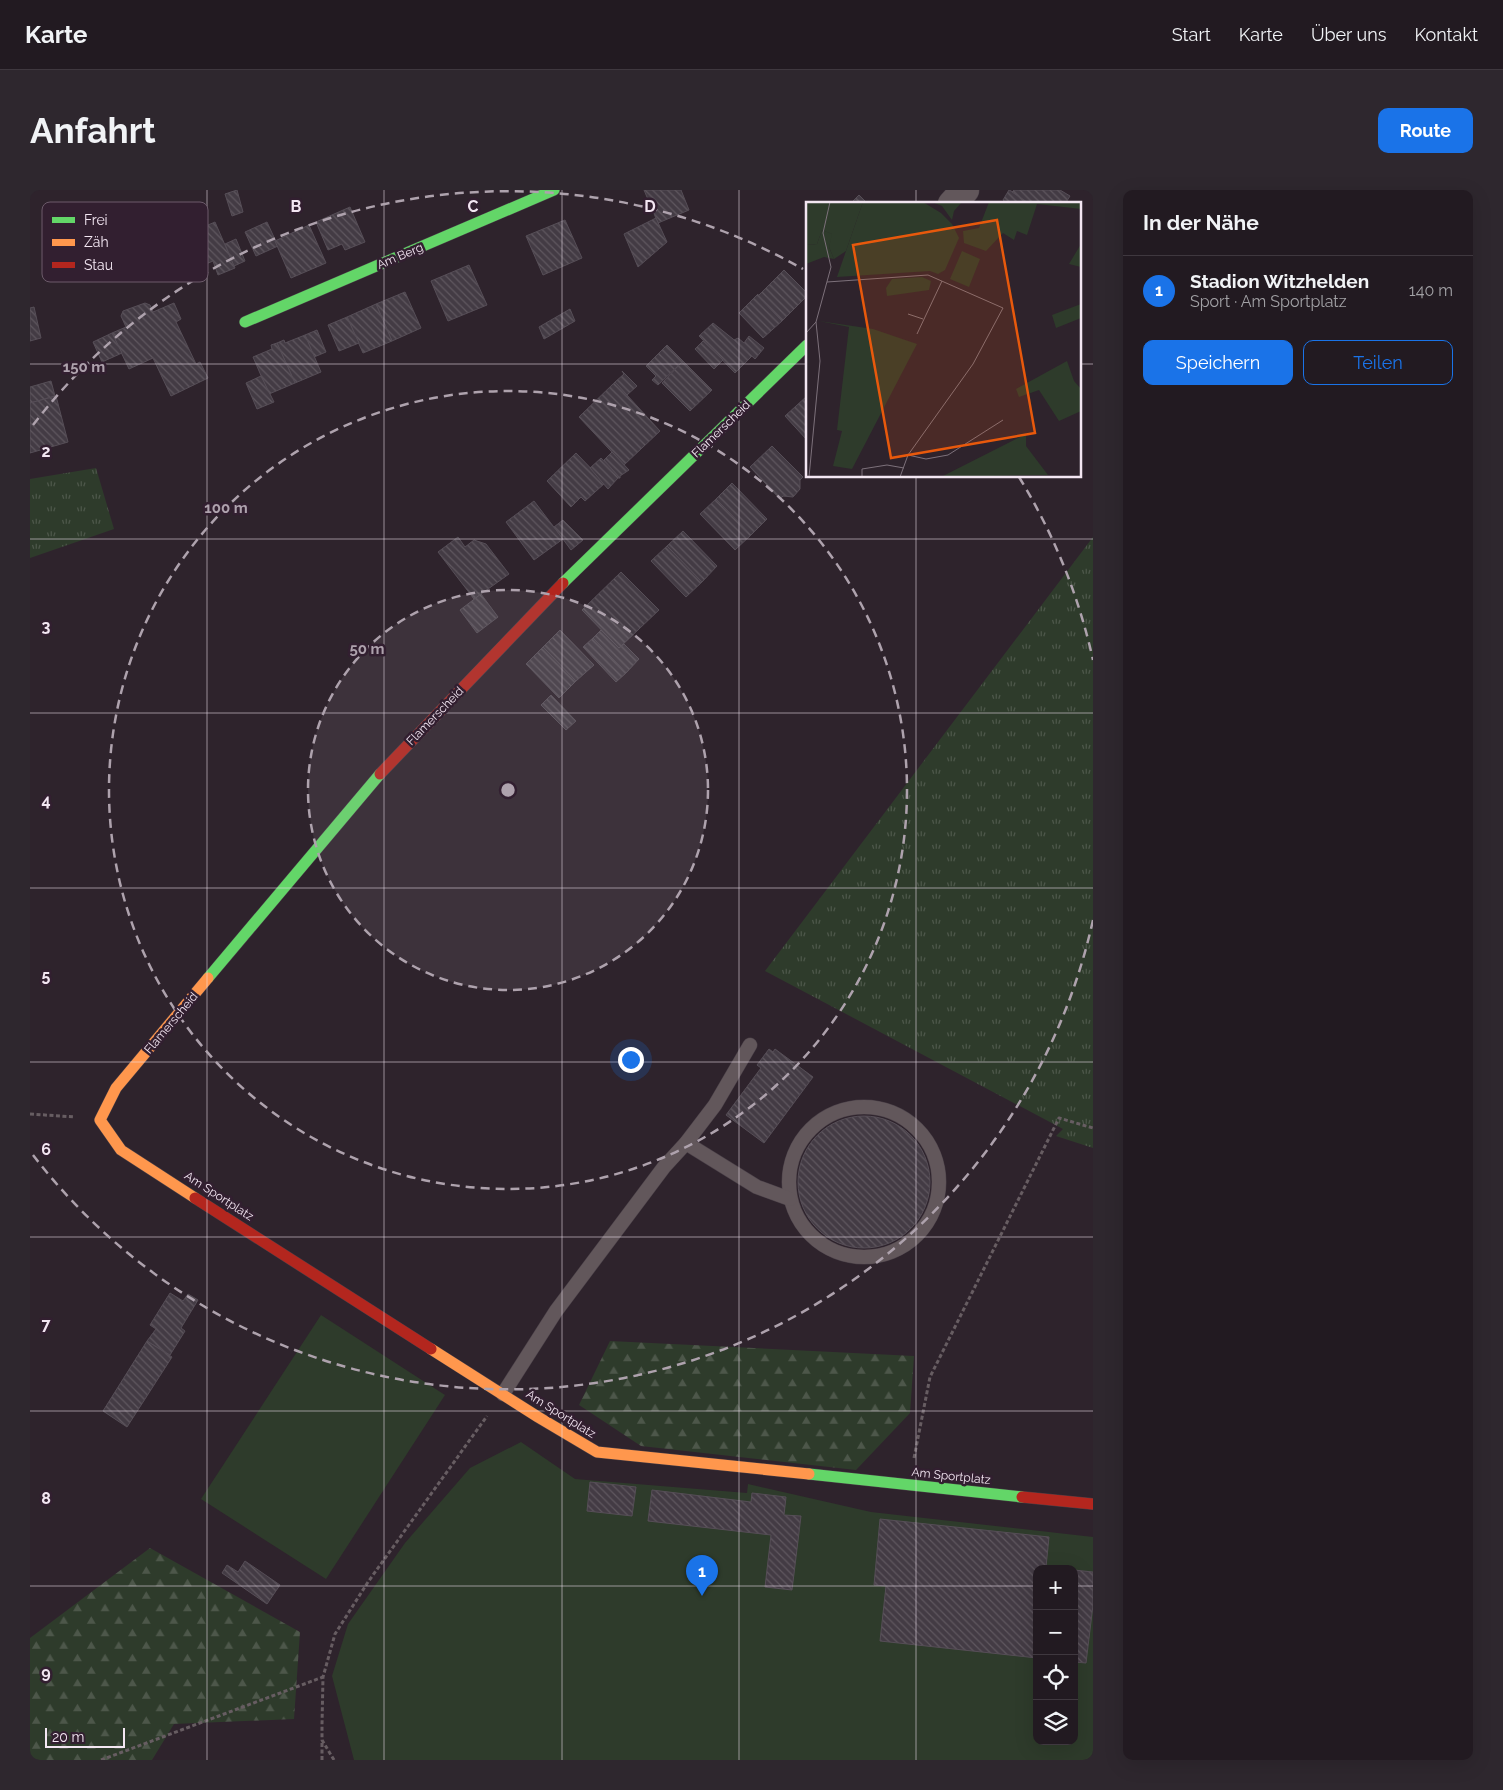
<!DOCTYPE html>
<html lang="de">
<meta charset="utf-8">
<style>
:root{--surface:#221a21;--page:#2e272e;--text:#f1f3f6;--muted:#a2a1a5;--line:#3f383f;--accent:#1a73e8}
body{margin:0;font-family:Raleway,sans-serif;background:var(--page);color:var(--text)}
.controls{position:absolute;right:15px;bottom:15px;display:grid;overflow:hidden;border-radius:10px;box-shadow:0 5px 20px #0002}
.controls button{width:45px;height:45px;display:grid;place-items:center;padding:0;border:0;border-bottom:1px solid var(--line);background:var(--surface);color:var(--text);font:25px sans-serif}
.scale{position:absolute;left:15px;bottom:12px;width:80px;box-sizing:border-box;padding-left:5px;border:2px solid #f3e6f2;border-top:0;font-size:14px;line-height:18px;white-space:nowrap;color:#f3e6f2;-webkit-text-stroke:4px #321f30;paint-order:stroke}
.you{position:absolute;left:600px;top:869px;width:18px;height:18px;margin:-12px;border:4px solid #fff;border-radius:50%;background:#1a73e8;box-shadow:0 0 0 8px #1a73e833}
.badge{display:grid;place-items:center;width:32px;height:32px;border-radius:50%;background:var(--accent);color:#fff;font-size:16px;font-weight:700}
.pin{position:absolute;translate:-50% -41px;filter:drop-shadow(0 1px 2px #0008)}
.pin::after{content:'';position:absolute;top:26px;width:18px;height:15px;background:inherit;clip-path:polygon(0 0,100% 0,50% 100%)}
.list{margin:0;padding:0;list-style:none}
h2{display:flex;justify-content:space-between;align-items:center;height:65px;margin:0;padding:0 20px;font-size:21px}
h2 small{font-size:16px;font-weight:400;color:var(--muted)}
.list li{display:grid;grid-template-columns:32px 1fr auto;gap:15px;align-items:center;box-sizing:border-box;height:70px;padding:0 20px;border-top:1px solid var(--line)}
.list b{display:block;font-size:19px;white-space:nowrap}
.list p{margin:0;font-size:16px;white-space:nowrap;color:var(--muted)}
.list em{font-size:16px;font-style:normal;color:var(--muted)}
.actions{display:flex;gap:10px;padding:15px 20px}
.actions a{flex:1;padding:11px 0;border:1px solid var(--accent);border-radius:10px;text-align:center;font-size:18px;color:var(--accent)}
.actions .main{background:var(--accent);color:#fff}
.icon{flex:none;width:28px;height:28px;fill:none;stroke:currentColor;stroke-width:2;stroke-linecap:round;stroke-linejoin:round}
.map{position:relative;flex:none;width:1063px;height:1570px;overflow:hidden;border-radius:10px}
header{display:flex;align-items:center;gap:30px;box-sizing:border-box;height:70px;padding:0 25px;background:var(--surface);border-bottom:1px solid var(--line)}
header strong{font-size:24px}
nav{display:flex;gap:28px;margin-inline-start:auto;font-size:18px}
.intro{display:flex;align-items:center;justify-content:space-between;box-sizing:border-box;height:120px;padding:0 30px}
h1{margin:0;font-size:35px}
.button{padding:12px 22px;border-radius:10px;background:var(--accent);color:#fff;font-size:18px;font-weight:700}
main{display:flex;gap:30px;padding:0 30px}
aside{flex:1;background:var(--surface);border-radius:10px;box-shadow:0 5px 20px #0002}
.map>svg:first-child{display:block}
.grass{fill:url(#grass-tufts)}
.forest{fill:url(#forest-firs)}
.pitch{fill:#2e3b2b;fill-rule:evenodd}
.building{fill:url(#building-back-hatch);stroke:#564e57}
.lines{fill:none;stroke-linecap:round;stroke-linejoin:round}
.lane-casing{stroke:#493f47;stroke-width:15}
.street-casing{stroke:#493f47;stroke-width:29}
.fast-casing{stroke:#493f47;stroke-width:12}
.slow-casing{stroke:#493f47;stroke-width:12}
.jam-casing{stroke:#493f47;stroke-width:12}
.path{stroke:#675d62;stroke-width:3;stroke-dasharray:4 2.5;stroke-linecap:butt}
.lane{stroke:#62575b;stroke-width:14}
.street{stroke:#62575b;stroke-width:28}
.fast{stroke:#63d668;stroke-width:11}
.slow{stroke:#ff974d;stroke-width:11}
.jam{stroke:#b3261e;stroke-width:11}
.grid{fill:none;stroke:#f3e6f2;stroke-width:1;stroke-opacity:0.55}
.ring{fill:none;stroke:#aea2ad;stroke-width:2.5;stroke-dasharray:9 6}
.labels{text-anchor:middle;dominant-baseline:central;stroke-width:5;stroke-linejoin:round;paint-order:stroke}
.street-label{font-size:12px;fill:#f3e6f2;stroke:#321f30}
.inset-road{fill:none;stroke:#7d717b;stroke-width:1}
.view{fill:#e8590c;fill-opacity:0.15;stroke:#e8590c;stroke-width:2.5}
.inset-edge{fill:none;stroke:#f3e6f2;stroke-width:2.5}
.key{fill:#321f30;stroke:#6c5b6a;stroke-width:1}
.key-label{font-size:14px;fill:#f3e6f2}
.grid-label{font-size:16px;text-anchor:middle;font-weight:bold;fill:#f3e6f2;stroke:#321f30;stroke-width:5;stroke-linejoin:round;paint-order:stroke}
.centre{fill:#aea2ad;stroke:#321f30;stroke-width:2.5}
.ring-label{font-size:15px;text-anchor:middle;font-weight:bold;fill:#aea2ad;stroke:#321f30;stroke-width:5;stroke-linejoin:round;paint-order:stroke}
</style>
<header>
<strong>Karte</strong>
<nav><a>Start</a><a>Karte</a><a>Über uns</a><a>Kontakt</a></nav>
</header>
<div class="intro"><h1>Anfahrt</h1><a class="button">Route</a></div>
<main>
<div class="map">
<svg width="1063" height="1570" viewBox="0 0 1063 1570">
<defs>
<pattern id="grass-tufts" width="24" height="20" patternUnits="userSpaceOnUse" patternTransform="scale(1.25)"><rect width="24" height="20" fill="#2e3b2b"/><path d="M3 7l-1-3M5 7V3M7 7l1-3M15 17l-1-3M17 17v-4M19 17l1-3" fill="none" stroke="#4d574a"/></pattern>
<pattern id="forest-firs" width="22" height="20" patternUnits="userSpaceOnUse" patternTransform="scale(1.25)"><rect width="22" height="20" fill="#2e3b2b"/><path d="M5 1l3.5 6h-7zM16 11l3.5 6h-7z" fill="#4d574a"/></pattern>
<pattern id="building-back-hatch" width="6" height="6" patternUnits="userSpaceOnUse" patternTransform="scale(1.25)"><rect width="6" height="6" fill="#433b44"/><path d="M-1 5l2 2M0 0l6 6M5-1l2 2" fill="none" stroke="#5f575f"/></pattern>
</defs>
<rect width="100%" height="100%" fill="#2e232c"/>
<g class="grass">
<path d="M66,278L84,339L0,368V289Z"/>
<path d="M1063,347V958L1026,946L1033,939L735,781Z"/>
</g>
<g class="forest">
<path d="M580,1151L884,1166L880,1223L826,1280L611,1256L549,1215Z"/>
<path d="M120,1358L270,1442L264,1529L144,1534L122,1570H0V1448Z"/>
</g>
<g class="pitch">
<path d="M291,1125L415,1205L296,1389L171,1309Z"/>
<path d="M491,1252L545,1289L717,1303L718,1294L841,1322L1063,1347V1570H324L302,1486L318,1434L375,1353L440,1278ZM1007,1379H1044V1551H1007Z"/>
</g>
<g class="building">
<path d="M207,0L213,22L202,26L195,4Z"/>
<path d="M614,0H651L659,20L628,33Z"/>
<path d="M979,0L983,2L999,14H978L973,10Z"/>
<path d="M984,0H1030L1040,6L1035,14H1000L982,2Z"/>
<path d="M829,5L838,14H820Z"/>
<path d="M320,17L335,52L315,60L312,54L298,60L286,32Z"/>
<path d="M626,28L637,52L608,77L594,44Z"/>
<path d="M535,30L552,68L513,85L496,46Z"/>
<path d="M185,32L205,78L188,85L183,71L164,79L150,47Z"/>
<path d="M237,32L248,56L226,66L215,42Z"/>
<path d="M279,35L296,73L261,88L245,51Z"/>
<path d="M206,49L215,71L204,76L195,54Z"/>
<path d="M439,75L457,115L418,131L401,91Z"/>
<path d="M754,80L777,103V106L752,131L728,106Z"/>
<path d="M375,102L391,138L362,151L346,114Z"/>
<path d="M728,104V106L752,131L733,148L709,123Z"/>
<path d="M115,113L120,115L123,122L144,113L151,129L146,132L166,174L170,172L178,188L141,206L123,168L99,179L82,143L96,137L91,126L93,121Z"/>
<path d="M346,114L362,151L333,163L317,127Z"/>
<path d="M4,117L11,148L0,151V118Z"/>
<path d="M540,119L545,131L514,149L509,137Z"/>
<path d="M317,127L329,153L309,161L298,135Z"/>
<path d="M683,133L723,165L705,183L669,146Z"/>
<path d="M287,140L296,162L284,167L275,145Z"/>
<path d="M82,143L92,163L72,172L63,152Z"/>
<path d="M275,145L291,182L265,193L247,153L254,150L255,153Z"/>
<path d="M719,146L734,158L725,169L704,150L708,148L714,153Z"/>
<path d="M673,151L693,170L684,179L665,159Z"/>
<path d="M247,153L265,193L239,204L223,167L242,159L241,155Z"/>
<path d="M637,155L653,171L628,195L622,190L626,186L616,176Z"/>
<path d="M653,171L682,200L660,221L632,193Z"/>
<path d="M592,181L607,196L597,205L585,192L594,184Z"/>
<path d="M231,186L244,212L227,219L216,193Z"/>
<path d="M21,191L25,206L0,213V197Z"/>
<path d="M585,192L630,241L594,275L549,227Z"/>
<path d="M26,206L38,252L0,263V213Z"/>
<path d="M777,206V250L755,226Z"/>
<path d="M742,256L773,287L770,290V299L763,307L753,306L750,309L720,277Z"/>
<path d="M582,262L599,280L590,286V288L574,270Z"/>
<path d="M546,263L575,293L555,311L551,307L541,317L517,291Z"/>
<path d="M571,268L590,288H588L578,299L560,278Z"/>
<path d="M702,293L737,329L721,345L686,309Z"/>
<path d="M686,309L721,345L705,360L670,324Z"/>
<path d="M504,311L533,349L504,370L476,332Z"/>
<path d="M533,330L553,350L541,360L524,337Z"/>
<path d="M653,341L687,376L672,392L637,356Z"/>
<path d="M428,347L435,357L444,350L456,354L479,384L444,409L408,362Z"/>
<path d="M637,356L672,392L656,407L621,371Z"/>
<path d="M591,382L629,420L589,458L552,420Z"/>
<path d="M451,404L468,427L447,443L430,420Z"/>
<path d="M530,440L564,475L546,491L513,457Z"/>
<path d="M571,440L589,458L594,454L609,469L596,483L563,448Z"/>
<path d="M563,448L596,483L586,492L553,457Z"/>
<path d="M513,457L546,491L529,508L496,474Z"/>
<path d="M521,505L546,531L536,540L511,515Z"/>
<path d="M739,859L743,862L745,859L783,887L734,953L696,925L731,878L727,875Z"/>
<circle cx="834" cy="992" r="66"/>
<path d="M140,1103L153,1111L158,1104L168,1110L151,1138L155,1141L140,1165L117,1151L126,1139L120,1135Z"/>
<path d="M117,1151L142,1167L97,1237L73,1221Z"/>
<path d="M560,1292L606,1297L602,1326L557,1321Z"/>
<path d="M622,1300L721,1312L722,1303L756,1307L754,1325L771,1326L762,1400L735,1397L741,1345L618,1331Z"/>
<path d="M850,1329L1019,1347L1016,1377L1028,1379H1007V1468L850,1451L856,1396L844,1395Z"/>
<path d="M215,1371L250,1395L237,1414L192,1383L197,1375L208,1382Z"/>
<path d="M1044,1380L1063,1382V1415L1056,1473L1044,1472Z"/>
</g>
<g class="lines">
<g class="lane-casing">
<g id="lane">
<circle cx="834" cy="992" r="75"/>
<path d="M656,953L727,997L760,1009"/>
<path d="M473,1204L526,1121L634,977L656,953L685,915L720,855"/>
</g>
</g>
<g class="street-casing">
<path id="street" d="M922,14L935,0"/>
</g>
<g class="fast-casing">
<g id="fast">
<path d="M215,132L524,0"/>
<path d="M533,393L777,155"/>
<path d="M178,788L350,584"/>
<path d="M779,1284L992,1307"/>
</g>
</g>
<g class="slow-casing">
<g id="slow">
<path d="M165,1008L91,960L70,930L86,898L178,788"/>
<path d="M401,1159L508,1227L567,1262L779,1284"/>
</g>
</g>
<g class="jam-casing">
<g id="jam">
<path d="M350,584L533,393"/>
<path d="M165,1008L401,1159"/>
<path d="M992,1307L1063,1314"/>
</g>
</g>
<g class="path">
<path d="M0,924L45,927"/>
<path d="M884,1268L900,1187L1029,928L1063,938"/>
<path d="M71,1570L293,1487"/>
<path d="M292,1570V1551"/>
<path d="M304,1570L292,1550V1535L293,1487L305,1444L338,1392L457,1226"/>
</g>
<use href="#lane" class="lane"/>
<use href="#street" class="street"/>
<use href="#fast" class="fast"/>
<use href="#slow" class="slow"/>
<use href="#jam" class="jam"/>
</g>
<path class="grid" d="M177,0V1570M354,0V1570M532,0V1570M709,0V1570M886,0V14M0,174H777M1049,174H1063M886,286V1570M0,349H1063M0,523H1063M0,698H1063M0,872H1063M0,1047H1063M0,1221H1063M0,1396H1007M1044,1396H1063"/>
<circle cx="478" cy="600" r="200" fill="#aea2ad" fill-opacity=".12"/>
<g class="ring">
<circle cx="478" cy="600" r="200"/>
<circle cx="478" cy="600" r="399"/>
<path d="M1063 730A599 599 0 0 1 3 965M3 235A599 599 0 0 1 773 79M989 287A599 599 0 0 1 1063 470"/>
</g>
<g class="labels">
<g class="street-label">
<text transform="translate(370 66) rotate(-23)">Am Berg</text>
<text transform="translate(691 239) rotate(-44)">Flamerscheid</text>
<text transform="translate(405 526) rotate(-46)">Flamerscheid</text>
<text transform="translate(141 833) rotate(-50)">Flamerscheid</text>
<text transform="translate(189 1006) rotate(33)">Am Sportplatz</text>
<text transform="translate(531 1224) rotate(32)">Am Sportplatz</text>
<text transform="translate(921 1286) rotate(6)">Am Sportplatz</text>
</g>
</g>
<g transform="translate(776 12)">
<rect width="275" height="275" fill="#2e232c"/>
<path d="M16,28L27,32L23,45L28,57L18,55L0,62V43L11,42ZM275,102V116L250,126L246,113ZM13,119L67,127L111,142L46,267L27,264L36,229L31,228L43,125ZM261,159L268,179L275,187V209L253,219L233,188L213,195L210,187ZM220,232V244L242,273L135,275Z" fill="#2e3b2b"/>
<path d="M0,0H57L40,49L28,57L23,45L26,32L16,28L11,42L0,43ZM126,0H156L148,9L146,18L136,4ZM183,0H275V7L231,2L221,33L211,29L208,38L197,31L180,49L158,41L157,29L173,26ZM275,42V65L263,62ZM116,75L125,79L123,88L81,94L80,86L86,77Z" fill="#2e3b2b"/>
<path d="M57,0H117L135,11L146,22L153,36L139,68L132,72L124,69L31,75ZM156,49L174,57L163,85L144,77Z" fill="#2e3b2b"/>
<path class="inset-road" d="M21,80L122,73L197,106L167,162L102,253L94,275M102,112L117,117M0,131L10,120L25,65L17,31L24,0M111,132L136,79M102,253L120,257L142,253L197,218M3,275L14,159L10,120M56,275V267L81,263L98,266"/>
<path class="view" d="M191,18L229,231L85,256L47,43Z"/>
<rect width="275" height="275" class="inset-edge"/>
</g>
<rect x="12" y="12" width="166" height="80" rx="8" class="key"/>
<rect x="22" y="27" width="23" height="6" fill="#63d668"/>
<rect x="22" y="49" width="23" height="7" fill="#ff974d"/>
<rect x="22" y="72" width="23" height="6" fill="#b3261e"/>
<g class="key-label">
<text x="54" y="35">Frei</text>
<text x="54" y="57">Zäh</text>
<text x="54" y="80">Stau</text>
</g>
<g class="grid-label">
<text x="266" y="22">B</text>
<text x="443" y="22">C</text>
<text x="620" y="22">D</text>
<text x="16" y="267">2</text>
<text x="16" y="442">3</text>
<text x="16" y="616">4</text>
<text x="16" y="791">5</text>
<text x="16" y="965">6</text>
<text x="16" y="1140">7</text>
<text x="16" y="1314">8</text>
<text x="16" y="1488">9</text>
</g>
<circle cx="478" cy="600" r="8" class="centre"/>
<g class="ring-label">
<text x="54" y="182">150 m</text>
<text x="196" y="323">100 m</text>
<text x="337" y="464">50 m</text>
</g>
</svg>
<div class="controls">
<button>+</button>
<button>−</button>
<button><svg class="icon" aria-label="locate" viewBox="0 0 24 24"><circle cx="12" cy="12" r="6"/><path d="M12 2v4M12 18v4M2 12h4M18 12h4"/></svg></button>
<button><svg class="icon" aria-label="layers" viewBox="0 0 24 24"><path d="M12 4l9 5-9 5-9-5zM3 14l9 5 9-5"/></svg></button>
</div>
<div class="scale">20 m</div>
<div class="you"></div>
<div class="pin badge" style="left:672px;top:1406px">1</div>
</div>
<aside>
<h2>In der Nähe<small></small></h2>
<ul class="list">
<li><span class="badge">1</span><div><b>Stadion Witzhelden</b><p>Sport · Am Sportplatz</p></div><em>140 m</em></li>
</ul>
<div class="actions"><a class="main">Speichern</a><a>Teilen</a></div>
</aside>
</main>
